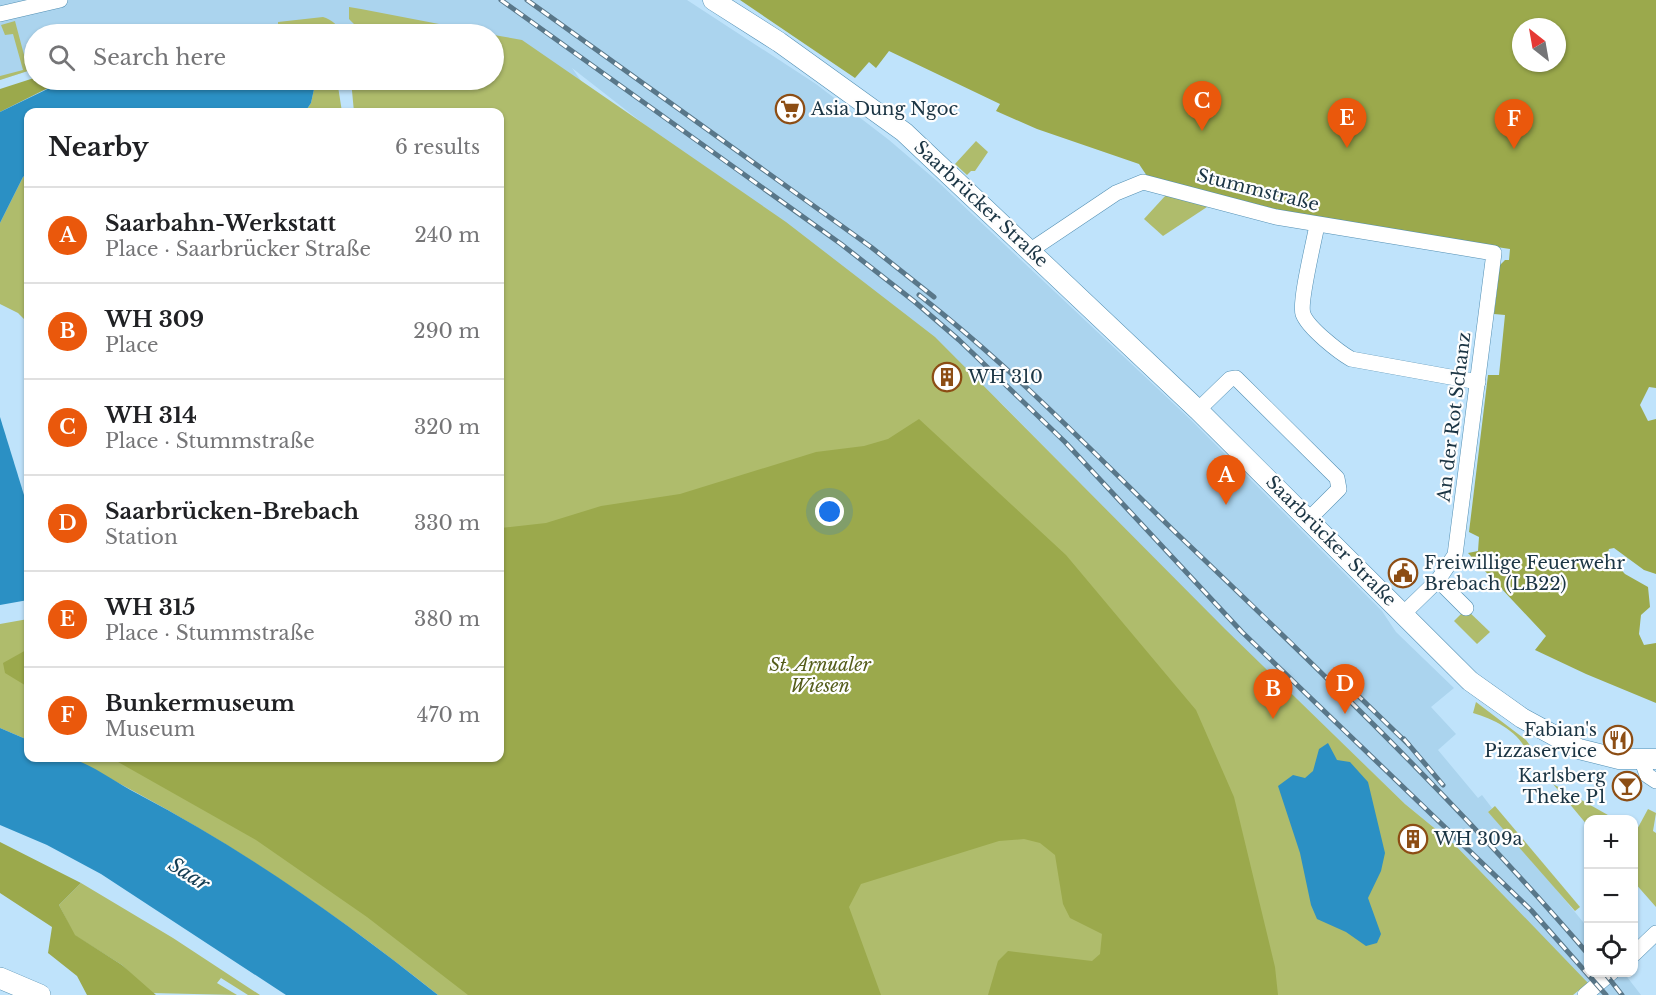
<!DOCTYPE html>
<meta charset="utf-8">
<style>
:root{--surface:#fff;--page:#f2f2f2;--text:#202124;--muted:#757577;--line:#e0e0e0;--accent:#ea580c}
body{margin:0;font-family:"Libre Baskerville",serif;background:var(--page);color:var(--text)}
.controls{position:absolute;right:18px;bottom:18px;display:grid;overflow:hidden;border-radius:12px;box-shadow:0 2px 4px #0004}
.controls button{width:54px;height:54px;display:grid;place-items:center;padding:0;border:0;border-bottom:2px solid var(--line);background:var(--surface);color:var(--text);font:30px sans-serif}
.compass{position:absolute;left:1512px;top:18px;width:54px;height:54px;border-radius:50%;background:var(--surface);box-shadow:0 2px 4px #0004;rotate:329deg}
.you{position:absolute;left:830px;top:512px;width:21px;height:21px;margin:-15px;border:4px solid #fff;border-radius:50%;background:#1a73e8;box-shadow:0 0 0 9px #1a73e833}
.badge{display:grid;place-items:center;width:39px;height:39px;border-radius:50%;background:var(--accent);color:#fff;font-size:20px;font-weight:700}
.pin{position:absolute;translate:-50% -50px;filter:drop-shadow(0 2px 3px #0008)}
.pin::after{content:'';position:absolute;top:32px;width:21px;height:18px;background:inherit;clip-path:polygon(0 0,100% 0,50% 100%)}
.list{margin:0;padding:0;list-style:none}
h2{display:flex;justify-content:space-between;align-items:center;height:78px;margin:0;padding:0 24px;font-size:26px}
h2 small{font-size:20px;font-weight:400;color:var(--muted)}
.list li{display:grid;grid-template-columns:39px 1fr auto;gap:18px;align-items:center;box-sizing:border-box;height:96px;padding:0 24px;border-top:2px solid var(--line)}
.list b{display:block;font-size:22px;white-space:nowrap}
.list p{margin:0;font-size:20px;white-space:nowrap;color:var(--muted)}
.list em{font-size:20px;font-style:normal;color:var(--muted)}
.icon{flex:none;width:33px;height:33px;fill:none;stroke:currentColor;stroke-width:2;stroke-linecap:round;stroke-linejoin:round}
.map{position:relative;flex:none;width:1656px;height:995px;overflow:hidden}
.search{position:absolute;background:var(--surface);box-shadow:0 2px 4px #0004;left:24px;top:24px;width:480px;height:66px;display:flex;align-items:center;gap:15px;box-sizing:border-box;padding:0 21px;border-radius:33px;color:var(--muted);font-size:22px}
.panel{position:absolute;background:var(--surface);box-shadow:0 2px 4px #0004;left:24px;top:108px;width:480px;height:654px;border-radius:12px}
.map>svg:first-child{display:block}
.built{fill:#abd4ee}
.green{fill:#afbc6c}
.forest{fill:#9ba94c;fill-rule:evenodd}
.water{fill:#2b90c4}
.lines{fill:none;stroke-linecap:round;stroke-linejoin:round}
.minor-casing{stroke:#528fb3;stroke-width:16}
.major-casing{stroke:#528fb3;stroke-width:21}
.highway-casing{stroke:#528fb3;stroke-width:22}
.minor{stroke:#fff;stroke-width:15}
.major{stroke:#fff;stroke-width:20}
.highway{stroke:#fff;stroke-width:21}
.rail-casing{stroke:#597789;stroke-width:5}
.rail{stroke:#fefefe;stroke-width:3;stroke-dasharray:9;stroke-linecap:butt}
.labels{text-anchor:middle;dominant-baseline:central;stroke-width:4.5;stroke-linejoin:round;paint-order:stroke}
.poi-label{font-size:18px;fill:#1b3544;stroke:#fefefe;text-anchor:start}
.street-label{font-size:18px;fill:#1b3544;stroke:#fefefe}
.park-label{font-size:18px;font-style:italic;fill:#545c1a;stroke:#fefefe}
.water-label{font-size:20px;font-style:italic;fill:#133c52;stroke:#fefefe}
</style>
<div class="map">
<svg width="1656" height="995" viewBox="0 0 1656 995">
<rect width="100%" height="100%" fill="#bfe3fb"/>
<path class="built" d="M0,0H687L816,84L889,140L937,181L1190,419L1382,611L1396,632L1454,688L1431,707L1456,734L1438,750L1478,798L1482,795L1492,808L1488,812L1524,850L1588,928V972L1624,973L1641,995H1598L1455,845L1405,804L1225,630L1000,402L572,68L584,85L494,39V34H477L456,29L331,27L311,34H34V69L0,80Z"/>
<g class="green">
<path d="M349,7L361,9L491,34H348V28H353L354,24L349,19Z"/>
<path d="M323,17C331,19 340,26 340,34H272L278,28V22Z"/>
<path d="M15,21L27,66L34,65V69L0,80V76L23,70L13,34L5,35L1,25Z"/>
<path d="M494,35L522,40L786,222L935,337L1225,629L1405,804L1455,845L1588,983L1573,995H438C343,919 244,851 137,793C114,781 92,768 68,758H500V112H354L351,80H494Z"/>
<path d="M316,80H337L342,112H305L311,103Z"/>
<path d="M976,141L988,152L975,171H971L967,175L955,164Z"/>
<path d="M28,173V323L18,313L0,304V223L23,177Z"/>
<path d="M1166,195L1207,206V207L1163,236L1144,219Z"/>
<path d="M1466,609L1490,632L1477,644L1454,621Z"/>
<path d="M28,619V740L0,728V624Z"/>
<path d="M1476,702L1526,740L1540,759H1530C1523,734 1497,720 1473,713Z"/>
<path d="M1553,784L1615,819L1588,820V826Z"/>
<path d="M1495,806L1580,907L1575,911L1488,812Z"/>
<path d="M1648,809L1656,813L1653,831L1656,833V907L1634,882V835Z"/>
<path d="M81,883L173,938L260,995H248L221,978L217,983L237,995L151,993L122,965L74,935L59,905Z"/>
</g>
<g class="forest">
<path d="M740,0H1656V388L1649,387L1640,405L1648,421L1656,419V574L1644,570L1614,548L1609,549L1607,555L1625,574L1648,587L1650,607L1641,615L1639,634L1644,645L1656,643V703L1586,674L1535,650L1546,636L1468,553L1478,551L1479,537L1469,532L1488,375H1499L1505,315L1494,314L1500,265L1505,260H1509L1510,249L1318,220L1147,176L1139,164L1037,129L996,111L1000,104L889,51L876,68L869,62L855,78ZM1521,27H1557V63H1521Z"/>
<path d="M34,78L62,81L0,112V89Z"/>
<path d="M919,419L1066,555L1196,710L1234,797L1275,967L1278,995H988L998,961L1008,951L1092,961L1100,954L1102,934L1070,918L1063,904L1055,855L1040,843L1024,839L999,841L861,884L849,907L881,995H468L367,917L256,840L111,758H500V528L546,523L601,506L680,494L816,452L864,446L888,439Z"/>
<path d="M28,649V687L5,673L3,663Z"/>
<path d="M0,842L81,883L59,905L75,935L122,965L156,995H87L77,976L48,953L52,927L0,893Z"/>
</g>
<g class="water">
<path d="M66,80H316L311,103L305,112H28V173L23,177L0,223V112Z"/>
<path d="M0,417L28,508V600L0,605Z"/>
<path d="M0,728L28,740V758C41,758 58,755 70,758C94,765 116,783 138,794C245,850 344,920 438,995H286L101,874L47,845L0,825Z"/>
<path d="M1328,743L1337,760L1350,762L1368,782L1385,853L1381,871L1368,898L1381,934L1377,943L1366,946L1346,932L1317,919L1311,905L1300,853L1278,786L1293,775L1305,778L1313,771L1319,749Z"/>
</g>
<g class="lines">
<g class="minor-casing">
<g id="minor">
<path d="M0,14L60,0"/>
<path d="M1317,225C1314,242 1299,302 1303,314C1308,328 1339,352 1351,359L1478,382"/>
<path d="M1031,250L1116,193L1143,182L1276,217L1494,253L1455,555L1438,580L1404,613"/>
<path d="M1198,410L1230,379L1236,378L1337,478L1339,489L1308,520"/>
<path d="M1438,580L1466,608"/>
<path d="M1642,761L1647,775L1656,781"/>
<path d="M1634,954L1656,933"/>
<path d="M1585,995L1612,972"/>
</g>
</g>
<g class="major-casing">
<path id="major" d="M713,0L779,42L904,132L1198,410L1470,681L1522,718L1579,749L1619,759H1656"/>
</g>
<g class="highway-casing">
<path id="highway" d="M0,978L40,995"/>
</g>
<use href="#minor" class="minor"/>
<use href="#major" class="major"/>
<use href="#highway" class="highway"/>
<g class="rail-casing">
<g id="rail">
<path d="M501,0L841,244L915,302L959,340L1065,442L1242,632L1531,910L1606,995"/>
<path d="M527,0L871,247L934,297"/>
<path d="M919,295C1009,365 1090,449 1172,529C1316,666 1459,804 1588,954"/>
<path d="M1343,681L1409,745"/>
<path d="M1404,739L1443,785"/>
<path d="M1604,972L1622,995"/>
</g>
</g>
<use href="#rail" class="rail"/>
</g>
<defs>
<g id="supermarket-ring" transform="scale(1.5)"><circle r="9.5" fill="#fefefe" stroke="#8c4d14" stroke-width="1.5"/><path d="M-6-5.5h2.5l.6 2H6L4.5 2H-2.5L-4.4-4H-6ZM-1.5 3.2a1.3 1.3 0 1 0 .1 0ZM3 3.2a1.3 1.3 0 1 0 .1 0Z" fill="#8c4d14"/></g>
<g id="building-ring" transform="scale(1.5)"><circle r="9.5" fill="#fefefe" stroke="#8c4d14" stroke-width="1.5"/><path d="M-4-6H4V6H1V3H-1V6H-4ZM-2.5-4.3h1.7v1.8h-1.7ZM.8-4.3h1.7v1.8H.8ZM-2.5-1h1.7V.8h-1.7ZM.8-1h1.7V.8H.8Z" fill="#8c4d14"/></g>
<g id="civic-ring" transform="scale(1.5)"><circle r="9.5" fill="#fefefe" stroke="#8c4d14" stroke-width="1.5"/><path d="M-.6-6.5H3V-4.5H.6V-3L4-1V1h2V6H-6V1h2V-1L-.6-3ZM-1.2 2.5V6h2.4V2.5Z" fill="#8c4d14"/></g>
<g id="restaurant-ring" transform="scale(1.5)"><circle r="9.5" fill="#fefefe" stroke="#8c4d14" stroke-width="1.5"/><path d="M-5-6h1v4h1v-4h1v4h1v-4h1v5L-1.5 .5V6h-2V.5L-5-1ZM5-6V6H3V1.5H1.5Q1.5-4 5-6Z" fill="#8c4d14"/></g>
<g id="bar-ring" transform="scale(1.5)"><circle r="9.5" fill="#fefefe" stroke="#8c4d14" stroke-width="1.5"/><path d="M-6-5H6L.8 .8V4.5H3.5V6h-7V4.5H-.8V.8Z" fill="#8c4d14"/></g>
</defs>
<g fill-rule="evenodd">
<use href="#supermarket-ring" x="790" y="109"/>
<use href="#building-ring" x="947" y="377"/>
<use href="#civic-ring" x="1403" y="573"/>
<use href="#restaurant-ring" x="1618" y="740"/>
<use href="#bar-ring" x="1627" y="786"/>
<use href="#building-ring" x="1413" y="839"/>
</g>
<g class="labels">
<g class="poi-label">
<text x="811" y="109">Asia Dung Ngoc</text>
<text x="968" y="377">WH 310</text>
<text x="1424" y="563">Freiwillige Feuerwehr<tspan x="1424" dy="21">Brebach (LB22)</tspan></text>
<text x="1597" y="730" text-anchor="end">Fabian's<tspan x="1597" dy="21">Pizzaservice</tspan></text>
<text x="1606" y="776" text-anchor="end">Karlsberg<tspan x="1606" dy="21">Theke P1</tspan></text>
<text x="1434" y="839">WH 309a</text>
</g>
<g class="street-label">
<text transform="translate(1258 190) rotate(14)">Stummstraße</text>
<text transform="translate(981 204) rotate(43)">Saarbrücker Straße</text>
<text transform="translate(1454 417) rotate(-83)">An der Rot Schanz</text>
<text transform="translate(1331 541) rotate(45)">Saarbrücker Straße</text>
</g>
<g class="park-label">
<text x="820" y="665">St. Arnualer<tspan x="820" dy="21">Wiesen</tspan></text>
</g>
<g class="water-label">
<text transform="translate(189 874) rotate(32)">Saar</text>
</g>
</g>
</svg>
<div class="controls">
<button>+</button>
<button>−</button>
<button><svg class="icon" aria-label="locate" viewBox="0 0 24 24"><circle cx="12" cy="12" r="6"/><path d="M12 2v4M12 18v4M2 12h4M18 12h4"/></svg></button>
</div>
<svg class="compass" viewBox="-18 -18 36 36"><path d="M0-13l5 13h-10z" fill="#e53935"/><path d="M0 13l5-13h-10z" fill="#757577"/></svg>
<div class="you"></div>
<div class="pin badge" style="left:1226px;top:505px">A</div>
<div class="pin badge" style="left:1273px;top:719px">B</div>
<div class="pin badge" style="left:1202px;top:131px">C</div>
<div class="pin badge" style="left:1345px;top:714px">D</div>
<div class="pin badge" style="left:1347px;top:148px">E</div>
<div class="pin badge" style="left:1514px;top:149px">F</div>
<div class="search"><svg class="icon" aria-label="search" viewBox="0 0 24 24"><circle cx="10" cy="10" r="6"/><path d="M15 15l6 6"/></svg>Search here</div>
<section class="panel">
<h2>Nearby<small>6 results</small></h2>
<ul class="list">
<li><span class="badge">A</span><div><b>Saarbahn-Werkstatt</b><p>Place · Saarbrücker Straße</p></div><em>240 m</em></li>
<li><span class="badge">B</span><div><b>WH 309</b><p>Place</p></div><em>290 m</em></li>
<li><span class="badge">C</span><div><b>WH 314</b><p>Place · Stummstraße</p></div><em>320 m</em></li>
<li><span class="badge">D</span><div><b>Saarbrücken-Brebach</b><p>Station</p></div><em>330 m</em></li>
<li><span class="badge">E</span><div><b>WH 315</b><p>Place · Stummstraße</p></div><em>380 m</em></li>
<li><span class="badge">F</span><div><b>Bunkermuseum</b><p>Museum</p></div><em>470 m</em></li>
</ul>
</section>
</div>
